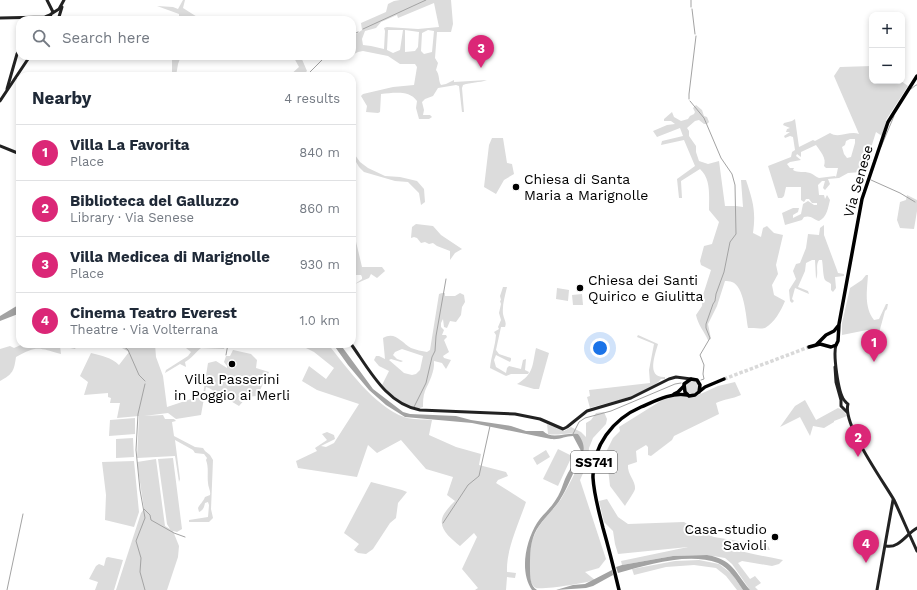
<!DOCTYPE html>
<meta charset="utf-8">
<style>
:root{--surface:#fff;--page:#f6f6f7;--text:#1f2937;--muted:#747a83;--line:#e0e1e3;--accent:#db2777}
body{margin:0;font-family:"Work Sans",sans-serif;background:var(--page);color:var(--text)}
.controls{position:absolute;right:12px;top:12px;display:grid;overflow:hidden;border-radius:8px;box-shadow:0 2px 6px #0003}
.controls button{width:36px;height:36px;display:grid;place-items:center;padding:0;border:0;border-bottom:1px solid var(--line);background:var(--surface);color:var(--text);font:20px sans-serif}
.you{position:absolute;left:600px;top:348px;width:14px;height:14px;margin:-10px;border:3px solid #fff;border-radius:50%;background:#1a73e8;box-shadow:0 0 0 6px #1a73e833}
.badge{display:grid;place-items:center;width:26px;height:26px;border-radius:50%;background:var(--accent);color:#fff;font-size:13px;font-weight:700}
.pin{position:absolute;translate:-50% -33px;filter:drop-shadow(0 1px 2px #0008)}
.pin::after{content:'';position:absolute;top:21px;width:14px;height:12px;background:inherit;clip-path:polygon(0 0,100% 0,50% 100%)}
.list{margin:0;padding:0;list-style:none}
h2{display:flex;justify-content:space-between;align-items:center;height:52px;margin:0;padding:0 16px;font-size:17px}
h2 small{font-size:13px;font-weight:400;color:var(--muted)}
.list li{display:grid;grid-template-columns:26px 1fr auto;gap:12px;align-items:center;box-sizing:border-box;height:56px;padding:0 16px;border-top:1px solid var(--line)}
.list b{display:block;font-size:15px;white-space:nowrap}
.list p{margin:0;font-size:13px;white-space:nowrap;color:var(--muted)}
.list em{font-size:13px;font-style:normal;color:var(--muted)}
.icon{flex:none;width:22px;height:22px;fill:none;stroke:currentColor;stroke-width:2;stroke-linecap:round;stroke-linejoin:round}
.map{position:relative;flex:none;width:917px;height:590px;overflow:hidden}
.search{position:absolute;background:var(--surface);box-shadow:0 2px 6px #0003;left:16px;top:16px;width:340px;height:44px;display:flex;align-items:center;gap:10px;box-sizing:border-box;padding:0 14px;border-radius:12px;color:var(--muted);font-size:15px}
.panel{position:absolute;background:var(--surface);box-shadow:0 2px 6px #0003;left:16px;top:72px;width:340px;height:276px;border-radius:12px}
.map>svg:first-child{display:block}
.green{fill:#dcdcdc;fill-rule:evenodd}
.water{fill:#a3a3a3}
.lines{fill:none;stroke-linecap:round;stroke-linejoin:round}
.stream{stroke:#a3a3a3;stroke-width:1}
.primary-tunnel{stroke:#d9d9d9;stroke-width:3.5;stroke-dasharray:3.5 2;stroke-linecap:butt}
.secondary{stroke:#222;stroke-width:3}
.primary{stroke:#000;stroke-width:3.5}
.poi-dot{fill:#000;stroke:#fff;stroke-width:1.5}
.labels{text-anchor:middle;dominant-baseline:central;stroke-width:4;stroke-linejoin:round;paint-order:stroke}
.shield{fill:#fff;stroke:#4c4c4c;stroke-width:1}
.shield-label{font-size:13px;font-weight:bold;fill:#000}
.poi-label{font-size:14px;fill:#000;stroke:#fff;text-anchor:start}
.street-label{font-size:14px;fill:#000;stroke:#fff}
</style>
<div class="map">
<svg width="917" height="590" viewBox="0 0 917 590">
<rect width="100%" height="100%" fill="#fff"/>
<g class="green">
<path d="M183,0H185L183,8L202,20H179V14L157,6L173,7L178,9Z"/>
<path d="M400,0H451L453,24L451,32H437L435,58L438,63L436,70C440,75 438,80 441,85L446,84L454,80V82L487,80C479,83 471,82 463,85L462,88L464,112H462L459,86L456,85L438,88L433,96L425,99L422,102L424,110L423,115H430L432,117L429,119H419L416,108L417,101C409,90 394,93 381,94L380,112L378,113L366,112L367,106L361,96L363,94L393,87L414,85L417,67L415,64H400L388,56L363,51L358,52L352,55V37L362,30L361,23L386,12L388,4L394,1ZM434,3L439,27L418,29L387,27L384,28L385,31L384,49L371,46L363,45L362,39L365,31L376,28L381,22L397,15L398,18ZM388,30H403L400,50L393,53L387,50ZM405,30L419,32L418,47L415,51L405,52ZM428,30L434,31L432,52L424,54L421,51L422,33Z"/>
<path d="M172,56H181L178,64L176,76H172Z"/>
<path d="M293,56L301,57L307,71L302,76H289L299,67Z"/>
<path d="M872,66V81H901L908,86L886,120V122L882,136L876,132L870,151L868,153V157L872,161L862,159L861,164L864,166L860,169L861,172L848,173L839,178L828,179L830,184L825,190L823,188L825,181H822L818,185L819,195H824L825,199L827,195L830,200C828,208 827,217 819,221C813,219 811,215 804,217L802,220L785,225L782,213L793,208H799L798,212L793,215V218L801,214L803,204L808,201L814,205H817V203H812L809,199H806L804,202L801,200V187H786L784,196L782,198H778L768,166L791,157L792,152L795,150L793,137L790,136L785,138L784,136L790,132H786L787,129L790,128L783,125L784,123L792,121L795,119L799,147L813,140L815,141L830,133C839,139 850,130 859,134L834,76L840,67ZM850,139H855V143L851,157L847,158L844,154L842,147L845,145L846,141ZM816,145C820,151 827,158 824,166L826,168H838L836,177L835,176L819,178C816,177 813,174 810,173C804,171 798,173 793,170L794,168H790L787,164L790,162L801,160L796,156L797,154L801,157V152Z"/>
<path d="M696,105L702,110L704,116L707,117L709,122L707,124H704L699,120L695,121L687,128L689,131V136L696,146V152L699,161L708,164L719,161L725,206H736L743,207L741,180H746C753,201 756,211 753,233L761,237L763,228L767,226L774,233L783,235L776,265L778,274L772,285L774,295L785,301C781,311 774,323 765,328C761,329 753,328 748,328C746,316 744,286 732,282C730,281 727,281 725,281L717,306L708,324L711,339L708,340C704,331 698,325 696,315L702,306L703,295L711,270L701,265L700,261L704,246L712,244L719,222L709,210C709,195 711,179 700,169L681,181L682,198H679L677,179L695,166L684,140L661,145L662,141L683,136L680,128L657,137L653,131L667,125L675,124L671,121H664V119L672,112L674,117L681,121L688,119L690,116L694,114L695,112L693,108Z"/>
<path d="M492,138H503L507,163L512,164L514,174L504,180L496,194L484,187L489,145Z"/>
<path d="M353,148L355,155L360,162L368,168L385,176L400,177L417,181L424,189L425,202L421,205L419,193L408,182L395,181L364,172L359,167L352,155Z"/>
<path d="M907,195L917,200V211L914,229L900,228L897,220L900,202L906,200Z"/>
<path d="M416,224L433,226L441,235L462,249L455,253L450,260V251L437,246L433,243L429,244L425,242L421,243L417,238L414,237L411,238L412,227Z"/>
<path d="M824,225V235L837,270L838,273L844,274V276L835,277L836,288L833,292L831,290V284C829,282 827,282 825,280C823,277 823,265 822,260H819C815,266 819,273 816,279L815,260H812L806,263L805,271L798,287L808,291L809,294L795,288L792,299L794,301L792,303L790,301L789,290L796,279L793,271L796,264L800,263L806,248L808,234L819,235L820,228Z"/>
<path d="M353,229L362,267H382L385,271L377,278L371,274L369,278L355,284L362,279V277L361,275H355L352,278V242C354,238 351,233 353,229Z"/>
<path d="M866,275H868C867,291 864,307 874,320L879,319L886,304H888L887,309L885,311L879,333L867,330L842,335V323L850,288L862,280Z"/>
<path d="M503,287H507C505,296 502,305 503,314C504,320 507,322 505,327H501L496,350L499,354L511,358V360L510,362L496,355L494,360L496,367L506,373L507,368L509,366L521,369L523,360L526,359L525,370L529,372L528,374H511L506,376L490,368C491,357 495,347 496,335L494,332L499,329L498,327L501,320L499,313L501,304L500,301L501,300L500,296Z"/>
<path d="M557,288L569,290L568,301L556,299Z"/>
<path d="M442,293H445V296H455L460,293L464,295L465,302L462,307L461,315L456,322L450,321L447,328L444,327L443,319L441,323V327L444,330L442,335H446L447,337L444,340L449,352L443,356L444,358L451,360L446,369L442,363L434,361C435,371 429,382 425,391C423,396 423,402 423,407C409,413 391,395 382,385L389,371L379,366L374,360L376,356H379L385,359L383,338C395,331 401,342 411,348C416,350 422,351 427,352L430,350L439,294ZM402,349L423,356L420,370L416,374L412,375L404,373L389,360L391,359L401,362L403,361L397,359L393,355L395,352Z"/>
<path d="M582,294L583,305H573L572,295Z"/>
<path d="M638,335L658,344C655,355 646,378 665,377V379H661C648,395 609,402 590,408L587,397L590,396L589,390L650,383L649,370L654,344L637,337Z"/>
<path d="M23,344H83L85,345L84,348L77,346L75,349L60,346L61,354C39,348 37,345 16,357C14,371 13,374 0,381V349L10,346L14,348Z"/>
<path d="M115,344H155L156,357L163,376L167,407L203,395L208,363L216,361L227,368V366L224,362L226,356H230L233,350L251,354L257,360L256,368L269,372L257,396L247,397L239,406L209,388L206,387L201,415L176,419L168,413L144,416L163,415L165,419H174L176,421L172,422L174,436L195,447L203,448L205,451L210,455L213,460L211,509L213,518L209,522H189V520L208,517L209,505L208,502L205,503C204,508 203,510 199,512L198,508C200,504 203,502 205,497L210,495C211,491 208,487 208,483C207,475 209,468 206,460L207,458L204,454L195,453L193,450L175,440L180,479L179,482L175,456L137,458L139,416L117,418L120,403H110L111,398L108,397V393L84,395L88,382L80,376L91,353C102,356 111,357 119,365L129,352Z"/>
<path d="M181,344H226L224,349L201,348C195,353 193,357 185,362L186,367L180,364L165,373L166,370L188,356L191,352Z"/>
<path d="M298,344H328C347,368 374,406 404,417C412,420 423,419 432,420L429,435L456,447L481,454L479,465L506,472L508,476L498,480L496,483L526,502C519,523 506,549 507,572L516,573L515,578L507,577L506,590H475L478,588L462,569L477,537L474,533L460,546C451,538 436,528 444,514C447,509 451,505 455,501L447,495L453,477L426,469L401,440L377,453L368,445L357,477L298,468L296,461L317,451L315,448L327,440L322,434L327,432L334,435L335,439L321,446L326,447L334,443L359,404L317,390L302,381L309,366L326,379L334,368L314,352Z"/>
<path d="M536,348L549,353L539,389H534L517,384C534,374 532,366 536,348Z"/>
<circle cx="692" cy="387" r="7"/>
<path d="M735,382L741,395C732,399 724,399 716,403L719,414L674,436L672,440L651,456L648,455V447L646,445L636,451L637,462L628,465C627,474 636,481 635,489C634,493 627,502 625,506L610,486L608,468L606,452L613,438L620,431L619,427L667,397H694L718,386Z"/>
<path d="M805,400L816,420L838,408L843,410L847,416L834,421V422L824,428L813,426L810,436L800,417L780,427L795,406Z"/>
<path d="M604,412L607,419L606,424L593,438L589,448L588,462L580,480L606,559L599,568L585,572L595,580C586,583 543,590 536,588C528,583 530,571 530,563C530,554 530,543 534,536C540,521 552,512 561,499C569,486 575,472 582,459L584,452L578,434C567,432 558,436 548,434L547,424L564,431L571,427L581,432L586,437V423L591,420L596,413Z"/>
<path d="M135,418V434L109,436L110,420Z"/>
<path d="M133,438L134,457L116,458V439Z"/>
<path d="M558,449L572,456L558,486L543,479Z"/>
<path d="M546,450L550,457L537,465L533,458Z"/>
<path d="M173,458L182,529L177,532L173,531L179,546L178,557L167,590H116L141,513L144,509L137,462L156,459L165,526L170,529L167,524L158,459Z"/>
<path d="M134,461L139,512L134,527L105,520L106,495L102,462Z"/>
<path d="M371,482L402,490L407,492L398,503L396,518L390,523L373,549L366,554L358,553L354,550L359,544L344,533Z"/>
<path d="M607,499L618,517L628,524L684,522L701,532L714,537L768,546L770,550H761L729,543L726,546C744,553 764,556 783,560L779,564L772,566L742,561L738,563L750,579L755,576L761,583L755,587L758,590H750L732,564L725,558L707,555L673,556L622,565L621,561L688,547L618,554L615,544L613,531L604,522L599,501Z"/>
<path d="M108,557L123,560L114,590H95L98,582L89,579L96,566L99,564L104,566L106,558Z"/>
<path d="M699,560L719,564L732,574L743,590H737L726,576L716,568L694,565L666,567L634,575L632,569L675,561Z"/>
</g>
<g class="water">
<path d="M20,304V312L18,314L0,321V316Z"/>
<path d="M333,344H340L373,389L403,412L410,414L456,416L471,420L511,426L526,431H543C551,440 567,432 578,434C589,449 582,457 575,470C570,479 567,489 561,498C553,512 538,522 533,538C530,547 530,558 530,568C530,576 530,586 537,590H532C519,571 526,541 537,523C542,515 550,509 555,501C560,494 562,487 565,479C569,470 574,463 579,455L581,451L573,436C565,436 560,440 551,439L472,423L405,417L386,405L369,390L348,365Z"/>
<path d="M707,555C732,559 735,572 750,590H743C737,581 729,568 718,563C688,552 647,565 618,573L616,567L622,565L673,556Z"/>
<path d="M612,570L613,575L593,586L586,588L556,590L573,585L585,584Z"/>
</g>
<g class="lines">
<g class="stream">
<path d="M691,0V7"/>
<path d="M692,9L695,34"/>
<path d="M363,29L426,0"/>
<path d="M352,35L358,32"/>
<path d="M306,76L326,56"/>
<path d="M911,89L916,85H917"/>
<path d="M689,99V94L696,36"/>
<path d="M690,101L704,118L721,158L732,174L735,185L736,234L730,242L724,272L716,294L715,301L713,304L706,324V328L710,338L700,355L704,365L703,374L704,379L701,380"/>
<path d="M881,147L894,116"/>
<path d="M871,180L900,193L915,202"/>
<path d="M121,344L128,350L139,375L145,381"/>
<path d="M226,355L228,344"/>
<path d="M414,407L426,383L432,357L435,351L436,336L446,279"/>
<path d="M573,434L579,422L585,418L611,411L675,384L681,383"/>
<path d="M144,509L150,515L151,520L174,533L185,537"/>
<path d="M443,523L468,485L479,476L490,426"/>
<path d="M7,590L23,514"/>
<path d="M145,590L140,572L141,558L136,541L145,518L140,490L136,450L138,414L145,384"/>
</g>
<path class="primary-tunnel" d="M724,379L809,347"/>
<g class="secondary">
<path d="M47,0L53,12"/>
<path d="M0,18L45,17L50,15"/>
<path d="M52,20L50,18L51,14L59,9L64,0"/>
<path d="M58,20L62,7"/>
<path d="M7,89L17,54L20,50"/>
<path d="M0,101L30,56"/>
<path d="M0,146L20,154"/>
<path d="M351,344C369,369 386,404 420,410L515,414L540,419L563,429L567,427L587,411L631,398L669,379L676,377L691,379"/>
<path d="M836,345C833,354 838,392 844,400C845,401 846,403 848,404C842,424 883,481 894,500C902,517 909,534 917,551"/>
<path d="M835,367L836,382L841,400V406L847,412"/>
<path d="M886,546C899,549 907,533 917,528"/>
<path d="M877,590L893,500"/>
</g>
<g class="primary">
<path d="M817,344L826,335L834,331L838,326"/>
<path d="M809,347L820,344L831,347L836,345L838,341L839,324L862,199L888,122L917,76"/>
<path d="M699,392L700,385L697,380L691,379L684,384L685,392L689,396L695,395L705,387L724,379"/>
<path d="M674,394L678,392L684,386"/>
<path d="M619,590C614,569 609,549 603,528C599,512 594,495 593,478C592,446 613,419 641,407C655,401 672,392 687,395"/>
</g>
</g>
<g class="poi-dot">
<circle cx="516" cy="187" r="4"/>
<circle cx="580" cy="288" r="4"/>
<circle cx="232" cy="364" r="4"/>
<circle cx="775" cy="537" r="4"/>
</g>
<g class="labels">
<rect class="shield" x="571" y="451" width="46" height="22" rx="3"/>
<g class="shield-label">
<text x="594" y="462">SS741</text>
</g>
<g class="poi-label">
<text x="524" y="179">Chiesa di Santa<tspan x="524" dy="16">Maria a Marignolle</tspan></text>
<text x="588" y="280">Chiesa dei Santi<tspan x="588" dy="16">Quirico e Giulitta</tspan></text>
<text x="232" y="379" text-anchor="middle">Villa Passerini<tspan x="232" dy="16">in Poggio ai Merli</tspan></text>
<text x="767" y="529" text-anchor="end">Casa-studio<tspan x="767" dy="16">Savioli</tspan></text>
</g>
<g class="street-label">
<text transform="translate(858 181) rotate(-74)">Via Senese</text>
</g>
</g>
</svg>
<div class="controls">
<button>+</button>
<button>−</button>
</div>
<div class="you"></div>
<div class="pin badge" style="left:874px;top:362px">1</div>
<div class="pin badge" style="left:858px;top:457px">2</div>
<div class="pin badge" style="left:481px;top:68px">3</div>
<div class="pin badge" style="left:866px;top:563px">4</div>
<div class="search"><svg class="icon" aria-label="search" viewBox="0 0 24 24"><circle cx="10" cy="10" r="6"/><path d="M15 15l6 6"/></svg>Search here</div>
<section class="panel">
<h2>Nearby<small>4 results</small></h2>
<ul class="list">
<li><span class="badge">1</span><div><b>Villa La Favorita</b><p>Place</p></div><em>840 m</em></li>
<li><span class="badge">2</span><div><b>Biblioteca del Galluzzo</b><p>Library · Via Senese</p></div><em>860 m</em></li>
<li><span class="badge">3</span><div><b>Villa Medicea di Marignolle</b><p>Place</p></div><em>930 m</em></li>
<li><span class="badge">4</span><div><b>Cinema Teatro Everest</b><p>Theatre · Via Volterrana</p></div><em>1.0 km</em></li>
</ul>
</section>
</div>
